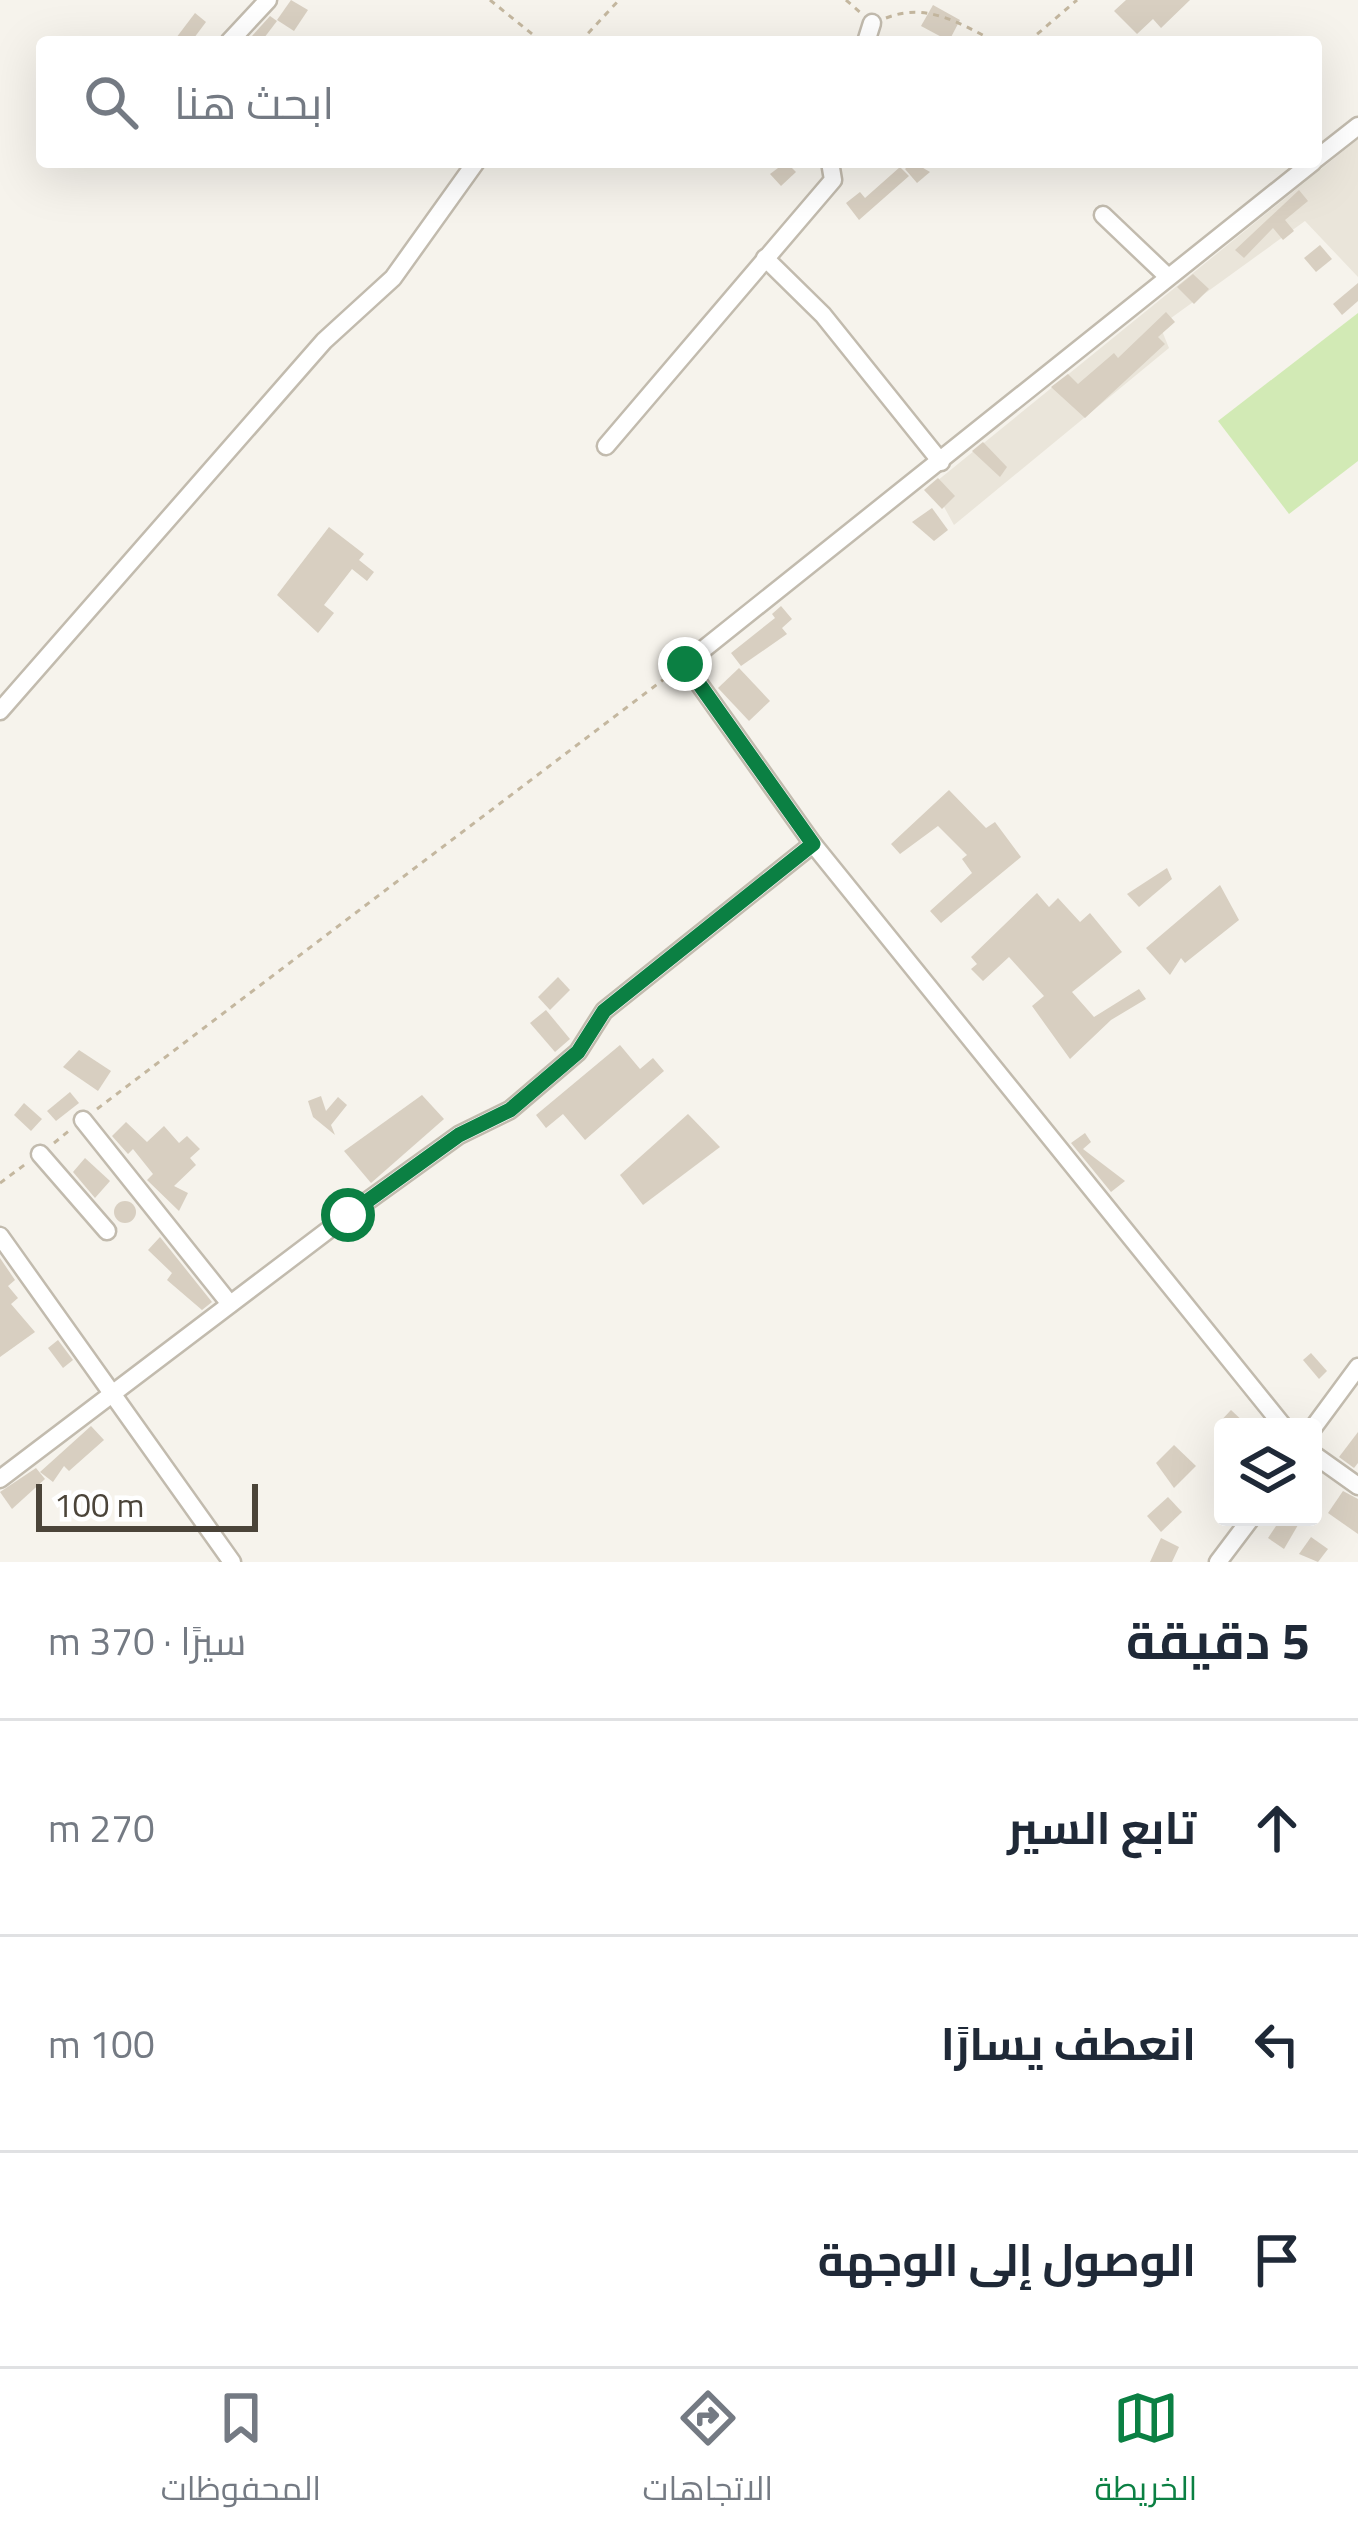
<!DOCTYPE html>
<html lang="ar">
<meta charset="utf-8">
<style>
:root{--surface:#fff;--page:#f2f2f3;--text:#1f2937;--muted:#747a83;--line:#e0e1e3;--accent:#0b8043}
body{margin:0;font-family:"Titillium Web",Cairo,sans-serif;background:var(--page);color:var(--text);direction:rtl}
.controls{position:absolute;right:36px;bottom:36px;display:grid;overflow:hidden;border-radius:12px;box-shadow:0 12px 48px #0002}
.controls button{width:108px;height:108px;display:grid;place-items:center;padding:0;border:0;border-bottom:3px solid var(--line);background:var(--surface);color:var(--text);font:60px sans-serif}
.scale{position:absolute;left:36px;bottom:30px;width:222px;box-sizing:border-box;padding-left:12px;border:6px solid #4b4439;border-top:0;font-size:33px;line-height:42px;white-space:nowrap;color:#4b4439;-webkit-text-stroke:9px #fff;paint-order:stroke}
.stop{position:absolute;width:36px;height:36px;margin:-27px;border:9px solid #0b8043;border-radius:50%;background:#fff}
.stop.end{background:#0b8043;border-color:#fff;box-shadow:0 3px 12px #0008}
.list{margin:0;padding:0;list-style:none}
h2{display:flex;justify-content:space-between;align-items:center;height:156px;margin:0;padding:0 48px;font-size:51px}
h2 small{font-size:39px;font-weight:400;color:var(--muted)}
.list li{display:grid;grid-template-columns:78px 1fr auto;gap:36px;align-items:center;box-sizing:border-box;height:216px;padding:0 48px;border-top:3px solid var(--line)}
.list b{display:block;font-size:45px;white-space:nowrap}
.list em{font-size:39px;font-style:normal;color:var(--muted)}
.icon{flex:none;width:66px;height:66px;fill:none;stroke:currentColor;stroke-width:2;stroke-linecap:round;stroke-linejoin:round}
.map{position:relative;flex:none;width:1358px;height:1562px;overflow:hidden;direction:ltr}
.search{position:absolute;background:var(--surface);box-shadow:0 12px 48px #0002;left:36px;right:36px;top:36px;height:132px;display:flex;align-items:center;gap:30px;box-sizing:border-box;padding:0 42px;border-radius:12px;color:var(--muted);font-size:45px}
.sheet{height:804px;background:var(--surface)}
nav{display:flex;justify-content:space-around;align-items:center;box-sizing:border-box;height:168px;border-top:3px solid var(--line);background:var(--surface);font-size:33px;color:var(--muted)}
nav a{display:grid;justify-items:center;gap:6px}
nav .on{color:var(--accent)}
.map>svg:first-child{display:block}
.residential{fill:#eae5da}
.green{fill:#d2eab5}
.building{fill:#d8cfc1}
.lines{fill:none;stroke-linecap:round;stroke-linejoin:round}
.street-casing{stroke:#c2bbae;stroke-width:21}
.path{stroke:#c4b79f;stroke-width:3;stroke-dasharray:6 6;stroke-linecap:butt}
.street{stroke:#fff;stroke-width:16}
.route{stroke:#0b8043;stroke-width:15}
</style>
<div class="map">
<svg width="1358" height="1562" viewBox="0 0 1358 1562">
<rect width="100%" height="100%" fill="#f6f3ec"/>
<path class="residential" d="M1358,139V277L1305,221L1160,326L1169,348L954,525L932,485Z"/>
<path class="green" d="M1358,313V461L1289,514L1218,421Z"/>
<g class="building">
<path d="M291,0L308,10L294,31L277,20Z"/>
<path d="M1126,0H1190L1161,28L1153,19L1137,34L1114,11Z"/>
<path d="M933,5L960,20L949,41L921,26Z"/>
<path d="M195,13L206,22L191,42H173Z"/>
<path d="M270,16L277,21L261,42L252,36Z"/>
<path d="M786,162L796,172L781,186L770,174Z"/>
<path d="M913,162L930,172L917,183L905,169Z"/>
<path d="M900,167L909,176L859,220L846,203L860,192L865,198Z"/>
<path d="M1299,190L1308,201L1285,220L1294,231L1283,240L1273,228L1244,258L1235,250Z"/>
<path d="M1320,245L1332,259L1316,272L1304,258Z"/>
<path d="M1193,274L1209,289L1194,304L1177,287Z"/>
<path d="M1358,283V301L1342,315L1333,304Z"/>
<path d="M1166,312L1175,322L1158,337L1165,344L1085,418L1051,387L1068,374L1078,384L1114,353L1118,358Z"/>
<path d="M983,442L1007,467L1000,477L972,451Z"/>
<path d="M938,478L955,496L942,509L924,490Z"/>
<path d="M932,508L948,530L934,541L912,522Z"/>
<path d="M329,527L364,554L359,560L374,572L367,581L352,569L324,605L334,613L318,633L277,595Z"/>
<path d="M781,606L792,619L782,628L787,634L741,666L731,653L775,618L772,614Z"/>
<path d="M739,668L770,701L749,721L718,688Z"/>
<path d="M949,790L986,828L995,822L1021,857L941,923L930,911L972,873L962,859L967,855L938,826L900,854L891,844Z"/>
<path d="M1167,868L1172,879L1139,907L1127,894Z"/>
<path d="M1220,885L1239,920L1185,963L1181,958L1170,975L1146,948Z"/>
<path d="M1037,893L1049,907L1058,898L1080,922L1090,913L1122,952L1072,992L1094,1017L1139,989L1146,999L1111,1020L1070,1059L1032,1006L1044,996L1009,957L983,981L971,969L977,964L971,957Z"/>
<path d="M558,977L570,990L550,1010L538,997Z"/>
<path d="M546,1010L570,1039L555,1052L530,1023Z"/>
<path d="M620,1045L640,1069L653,1058L664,1071L585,1140L563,1114L546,1128L536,1115Z"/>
<path d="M79,1050L111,1071L98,1091L63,1067Z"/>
<path d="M70,1092L79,1103L56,1121L47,1111Z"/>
<path d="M422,1095L444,1119L371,1183L344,1151Z"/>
<path d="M321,1096L326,1111L338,1097L347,1105L331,1125L335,1135L313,1117L308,1101Z"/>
<path d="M24,1103L42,1119L31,1131L14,1115Z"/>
<path d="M688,1114L720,1147L643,1205L620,1175Z"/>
<path d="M126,1122L147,1142L164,1126L179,1143L187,1136L200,1149L190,1158L196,1165L174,1186L188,1193L179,1211L147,1180L153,1174L133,1149L128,1154L112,1136Z"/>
<path d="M1085,1133L1091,1142L1083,1149L1125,1181L1111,1192L1071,1143Z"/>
<path d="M85,1158L110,1181L95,1198L73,1172Z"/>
<circle cx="125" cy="1212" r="11"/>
<path d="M160,1237L212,1302L202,1310L167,1280L172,1273L148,1250Z"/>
<path d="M0,1258L15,1280L8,1286L18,1298L11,1304L35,1332L0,1357Z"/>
<path d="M58,1340L73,1360L63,1368L48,1348Z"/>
<path d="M1311,1353L1327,1371L1319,1379L1303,1360Z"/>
<path d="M1231,1410L1249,1427H1215Z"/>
<path d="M91,1426L104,1440L69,1471L64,1466L53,1482L40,1472Z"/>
<path d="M1358,1432V1463L1354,1468L1339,1457Z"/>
<path d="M1174,1445L1196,1466L1174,1488L1156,1463Z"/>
<path d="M36,1468L45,1479L12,1509L0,1492Z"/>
<path d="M1343,1491L1358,1499V1534L1328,1513Z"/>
<path d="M1168,1497L1182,1512L1161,1532L1147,1516Z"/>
<path d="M1282,1517L1298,1525L1284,1549L1268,1538Z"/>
<path d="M1311,1537L1328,1549L1318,1562L1299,1554Z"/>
<path d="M1161,1538L1179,1547L1172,1562H1150Z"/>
</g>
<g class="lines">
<g class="street-casing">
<g id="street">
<path d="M229,42L268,0"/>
<path d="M866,42L872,23"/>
<path d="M1316,159L1358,126"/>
<path d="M1103,215L1167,276"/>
<path d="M765,258L823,315L941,462"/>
<path d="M606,446L833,180L830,162"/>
<path d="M0,711L324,341L393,278L476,162"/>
<path d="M83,1120L230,1304"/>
<path d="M40,1154L107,1231"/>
<path d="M0,1236L232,1562"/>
<path d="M1284,1427L813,844L685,664L1313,162"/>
<path d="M1313,1428L1358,1367"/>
<path d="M1313,1454L1358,1486"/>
<path d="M0,1479L348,1215L459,1135L510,1110L578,1052L604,1011L813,844"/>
<path d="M1218,1562L1252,1517"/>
</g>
</g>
<g class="path">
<path d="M490,0L542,42"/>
<path d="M846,0L862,14"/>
<path d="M886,18C927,2 959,23 996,42"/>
<path d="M580,42L619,0"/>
<path d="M1028,42L1077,0"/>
<path d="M97,1109L672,673"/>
<path d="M54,1143L70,1130"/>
<path d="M0,1183L27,1163"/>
</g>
<use href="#street" class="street"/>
</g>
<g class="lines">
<path class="route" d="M348,1215L459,1135L510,1110L578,1052L604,1011L813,844L685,664"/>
</g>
</svg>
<div class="controls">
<button><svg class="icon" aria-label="layers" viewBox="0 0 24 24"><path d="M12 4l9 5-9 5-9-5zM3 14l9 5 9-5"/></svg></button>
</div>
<div class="scale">100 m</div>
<div class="stop" style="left:348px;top:1215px"></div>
<div class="stop end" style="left:685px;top:664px"></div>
<div class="search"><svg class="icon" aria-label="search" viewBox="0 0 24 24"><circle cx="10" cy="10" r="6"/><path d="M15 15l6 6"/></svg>ابحث هنا</div>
</div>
<section class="sheet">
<h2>5 دقيقة<small>سيرًا · 370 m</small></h2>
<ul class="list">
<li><svg class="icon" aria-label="ahead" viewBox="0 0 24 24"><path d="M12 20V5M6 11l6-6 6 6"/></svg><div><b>تابع السير</b></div><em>270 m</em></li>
<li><svg class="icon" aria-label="left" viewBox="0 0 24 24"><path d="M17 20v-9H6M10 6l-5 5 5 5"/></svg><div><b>انعطف يسارًا</b></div><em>100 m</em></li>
<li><svg class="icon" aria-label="arrive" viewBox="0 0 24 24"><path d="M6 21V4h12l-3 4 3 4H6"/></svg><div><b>الوصول إلى الوجهة</b></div></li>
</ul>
</section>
<nav>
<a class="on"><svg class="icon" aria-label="map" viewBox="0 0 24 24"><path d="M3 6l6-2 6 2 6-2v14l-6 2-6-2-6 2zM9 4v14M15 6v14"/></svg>الخريطة</a>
<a><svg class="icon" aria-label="directions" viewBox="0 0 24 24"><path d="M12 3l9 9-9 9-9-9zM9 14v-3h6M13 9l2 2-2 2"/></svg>الاتجاهات</a>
<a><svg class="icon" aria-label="saved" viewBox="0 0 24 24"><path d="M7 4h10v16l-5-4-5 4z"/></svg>المحفوظات</a>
</nav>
